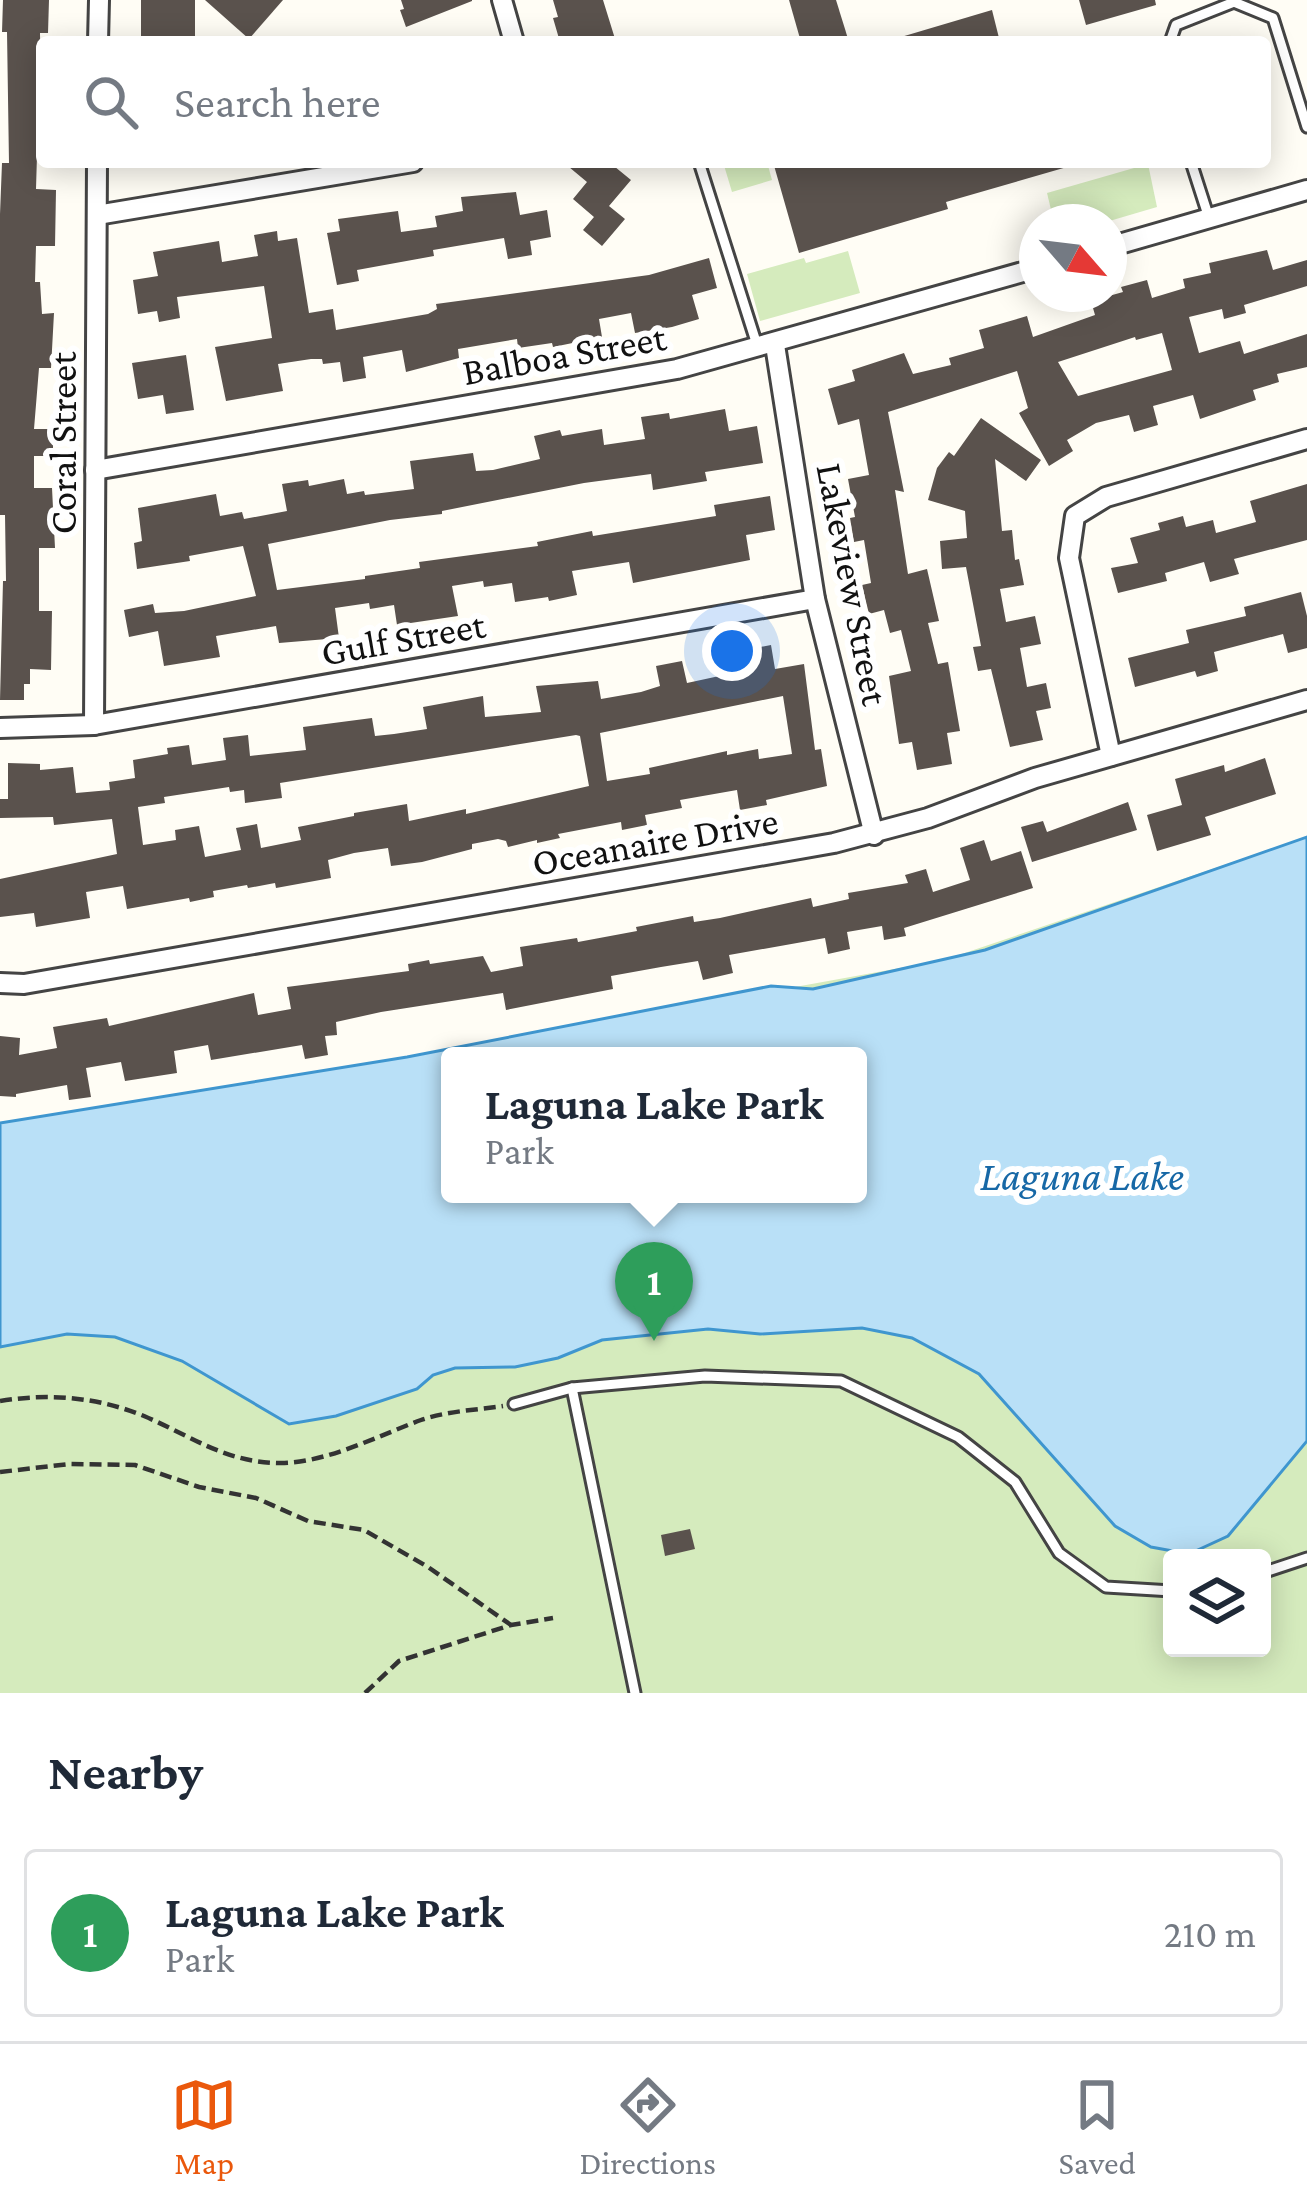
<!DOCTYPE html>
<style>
:root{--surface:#fff;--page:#f2f2f3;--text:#1f2937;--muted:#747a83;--line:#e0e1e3;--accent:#ea580c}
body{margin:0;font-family:"Crimson Pro",serif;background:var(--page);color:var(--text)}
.controls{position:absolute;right:36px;bottom:36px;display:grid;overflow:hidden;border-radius:12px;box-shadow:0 6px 30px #0003}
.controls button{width:108px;height:108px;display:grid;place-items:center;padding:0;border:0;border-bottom:3px solid var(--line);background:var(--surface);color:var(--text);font:60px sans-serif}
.compass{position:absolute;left:1019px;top:204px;width:108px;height:108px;border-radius:50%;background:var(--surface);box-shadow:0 6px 30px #0003;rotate:118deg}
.you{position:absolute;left:732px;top:651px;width:42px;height:42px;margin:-30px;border:9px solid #fff;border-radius:50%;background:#1a73e8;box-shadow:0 0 0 18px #1a73e833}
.badge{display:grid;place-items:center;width:78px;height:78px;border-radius:50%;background:var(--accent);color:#fff;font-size:39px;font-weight:700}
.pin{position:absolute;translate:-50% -99px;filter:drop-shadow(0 3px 6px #0008)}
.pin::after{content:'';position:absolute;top:63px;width:42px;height:36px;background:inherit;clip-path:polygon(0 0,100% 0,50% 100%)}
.popup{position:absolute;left:441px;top:1047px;width:426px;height:156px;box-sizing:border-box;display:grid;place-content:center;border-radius:12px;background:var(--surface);filter:drop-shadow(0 3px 9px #0005);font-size:39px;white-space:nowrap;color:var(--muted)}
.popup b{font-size:45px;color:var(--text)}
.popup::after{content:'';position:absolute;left:50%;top:100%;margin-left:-24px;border:24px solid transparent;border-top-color:var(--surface)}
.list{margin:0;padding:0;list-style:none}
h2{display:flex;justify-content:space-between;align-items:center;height:156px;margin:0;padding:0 48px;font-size:51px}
h2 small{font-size:39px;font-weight:400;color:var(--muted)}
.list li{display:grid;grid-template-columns:78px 1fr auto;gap:36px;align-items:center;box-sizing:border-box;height:168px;margin:0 24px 24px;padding:0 24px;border:3px solid var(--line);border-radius:12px}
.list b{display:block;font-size:45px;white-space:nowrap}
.list p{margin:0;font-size:39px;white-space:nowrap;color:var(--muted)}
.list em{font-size:39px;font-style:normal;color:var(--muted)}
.icon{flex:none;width:66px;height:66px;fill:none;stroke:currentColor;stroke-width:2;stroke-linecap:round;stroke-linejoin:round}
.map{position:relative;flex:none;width:1307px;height:1693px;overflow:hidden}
.search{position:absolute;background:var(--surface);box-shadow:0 6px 30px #0003;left:36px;right:36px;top:36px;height:132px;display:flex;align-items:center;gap:30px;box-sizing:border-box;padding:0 42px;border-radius:12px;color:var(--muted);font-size:45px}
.sheet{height:348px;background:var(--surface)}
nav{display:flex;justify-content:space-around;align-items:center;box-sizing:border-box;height:168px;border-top:3px solid var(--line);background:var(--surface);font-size:33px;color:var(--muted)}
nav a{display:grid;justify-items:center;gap:6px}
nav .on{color:var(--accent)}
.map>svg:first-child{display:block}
.green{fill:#d5ebbd;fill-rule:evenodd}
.water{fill:#b9e0f7;stroke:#3f96cf;stroke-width:3;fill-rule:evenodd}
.building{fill:#5a524d;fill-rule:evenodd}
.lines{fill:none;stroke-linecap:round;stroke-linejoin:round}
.service-casing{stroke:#444;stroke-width:15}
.minor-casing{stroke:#444;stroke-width:24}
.path{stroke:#333;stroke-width:4.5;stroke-dasharray:12 6;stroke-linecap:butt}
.service{stroke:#fff;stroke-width:9}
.minor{stroke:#fff;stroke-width:18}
.labels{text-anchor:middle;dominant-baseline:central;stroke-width:12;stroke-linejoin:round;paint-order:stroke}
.street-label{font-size:39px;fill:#111;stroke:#fff}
.water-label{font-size:42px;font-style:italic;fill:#1768a6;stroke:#fff}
</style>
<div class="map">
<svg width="1307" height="1693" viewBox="0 0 1307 1693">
<rect width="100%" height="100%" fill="#fffdf5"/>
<g class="green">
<path d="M723,162H767L772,180L732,192Z"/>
<path d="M1148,164L1157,207L1106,222H1054L1047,193Z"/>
<path d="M848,251L860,293L760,321L747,274L804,258L806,263Z"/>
<path d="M1307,837V1693H0V1124L407,1057L944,960ZM450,1056H858V1194H450ZM1172,1558H1262V1648H1172Z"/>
</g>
<path class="water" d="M1307,837V1441L1228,1536L1189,1554L1151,1547L1115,1526L979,1374L912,1338L862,1328L760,1334L708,1329L602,1340L558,1358L515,1367L455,1368L433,1375L417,1389L336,1416L289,1424L182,1361L115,1337L67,1334L0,1347V1123L407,1057L771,986L813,989L985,950ZM450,1056H858V1194H450Z"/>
<g class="building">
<path d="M3,0H49L48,33H40L42,155H37L36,189L56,190L55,246H36L35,282H40L42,314L54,313L51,368H39L34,429H53V456H34V488H52L55,548H39V611H52L51,670L30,669V684H24V700H0L3,581H6L5,515H0V214L2,163H9L7,32H2Z"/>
<rect x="141" y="0" width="54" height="42"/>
<path d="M205,0H283L249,39Z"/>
<path d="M401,0H472V1L406,27L400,10L404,9Z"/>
<path d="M553,0H603L616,42H560L553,18L558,17Z"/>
<path d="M789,0H836L849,42H801Z"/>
<path d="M1079,0H1155L1156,5L1086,25Z"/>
<path d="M992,10L1000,42H901V37Z"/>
<path d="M563,162H609L631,180L609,206L625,219L602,246L583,230L594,217L573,199L587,182Z"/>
<path d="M773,162H1066L1067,167L946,202L948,209L799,253Z"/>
<path d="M516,192L520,215L547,210L551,237L530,241L532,255L508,259L504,238L433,250L434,256L357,270L359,281L337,285L327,233L340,231L338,219L398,211L401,232L437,227L435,216L463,211L461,197Z"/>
<path d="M277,231L278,241L297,238L309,313L333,309L336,330L428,314L437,309L436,304L649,275L709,258L717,288L692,295L699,319L672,327L635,333L631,313L599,319L602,337L553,347L552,343L518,348L517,339L458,349L459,358L406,372L402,350L363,357L366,378L343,382L340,362L323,364L322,359H311L278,364L283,391L226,401L215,347L272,338L264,286L177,297L180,318L159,322L157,311L138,314L133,280L158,276L153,252L219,241L222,262L258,256L254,235Z"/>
<path d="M1267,250L1273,270L1307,260V286L1244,305L1246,313L1224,319L1222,309L1189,317L1199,353L1240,341L1244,354L1307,334V367L1277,374L1279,382L1253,390L1256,400L1200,419L1193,395L1153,406L1158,425L1134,432L1129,415L1096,423L1067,440L1073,451L1049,466L1019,413L1028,408L1017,371L888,412L904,492L895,490L908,574L927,569L939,621L928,623L938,664L948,662L960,731L947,733L952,764L917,770L912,742L899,744L889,676L911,671L901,630L890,633L884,610L869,614L862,585L871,583L864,540L854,542L850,518L855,517L848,479L869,475L859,419L838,425L828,389L855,381L852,370L904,353L913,374L951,365L949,358L984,348L979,330L1027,316L1033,337L1095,315L1091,301L1123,292L1121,287L1147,280L1152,298L1185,288L1183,279L1211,273L1209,263ZM1162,333L1172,370L1078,396L1058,362L1135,337L1136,340Z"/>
<path d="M186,355L194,410L166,414L163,395L138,399L132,363Z"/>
<path d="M725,409L729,431L757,426L763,463L705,472L707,481L653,490L651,474L584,483L442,511V514L390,520L268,544L277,590L365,579V576L420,568L419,562L538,546L537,542L592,531L593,536L716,516L714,505L770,496L775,530L746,535L750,560L633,583L629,562L572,571L577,595L549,601L548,597L515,602L512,583L484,587L483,581L452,586L458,616L397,625L394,605L370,609L369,603L335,608L339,638L279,643L276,626L216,636L220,657L164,666L158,631L129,637L124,610L153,604L155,613L184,611L256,596L243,546L189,556L190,561L137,569L134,543L142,541L138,508L216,494L220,516L242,512L244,519L287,511L282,484L308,480L309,486L344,479L347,494L364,491L365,495L414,489L410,461L473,453L476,471L493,470L540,459L534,436L560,430L562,436L602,429L604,445L645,439L641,417L669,413L670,419Z"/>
<path d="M981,418L1041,460L1026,481L995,459L1002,531L1012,530L1015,560L1019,559L1024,585L1000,589L1006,622L1035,616L1041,644L1020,648L1027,687L1046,683L1051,708L1036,711L1043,740L1010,747L991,669L978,671L973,647L981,646L966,567L942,569L940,541L967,538L965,511L928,500L937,468L949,452L954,456Z"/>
<path d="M1307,484V540L1234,559L1239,574L1210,582L1204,562L1165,573L1167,581L1118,593L1111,568L1138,563L1130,538L1160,530L1158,523L1183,516L1186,527L1213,520L1216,533L1256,522L1250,501Z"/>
<path d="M1301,592L1307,616V648L1288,653L1283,634L1214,652L1218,671L1197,677L1195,671L1135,687L1128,658L1189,643L1186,630L1246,616L1244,607Z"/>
<path d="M771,645L775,669L804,664L815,750L821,749L827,786L766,800L767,805L740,810L737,790L680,800L682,808L645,815L647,825L622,830L621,822L558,834L560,838L537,843V840L508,847L506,841L498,839L472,844V849L422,862L391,866L388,848L354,853L328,860L331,878L276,888L275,883L248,888L247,885L213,891L214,897L190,902L189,898L127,909L123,886L86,892L90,918L36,927L34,913L0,917V879L117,854L112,819L54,825L53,817L0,818V799H8V763L40,764V770L73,767L76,793L110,790L109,782L135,778L133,760L168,754L167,748L189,745L192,765L226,760L223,738L248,735L250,756L306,750L303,727L372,718L375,736L394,734L427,729L423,707L483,696L485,717L541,712L536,686L598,681L601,699L641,692L660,686L656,666L682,661L687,683L724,675L720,655ZM783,696L792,754L759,759L758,749L727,755V751L649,768L650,774L607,781L600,733ZM576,735L580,736L589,786L466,814V809L409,821L407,804L354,813V816L298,827L301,840L261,848L257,824L236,828L241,850L205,857L199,826L175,830L176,840L143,845L138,807L165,803L164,797L229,787L230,792L244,790L245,803L282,798L280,783Z"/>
<path d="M1265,758L1276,794L1205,817L1211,835L1157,851L1147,815L1182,805L1175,779L1224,765L1225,772Z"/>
<path d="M1128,802L1137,830L1032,862L1021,827L1043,821L1047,832Z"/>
<path d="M984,840L991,861L1021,851L1033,888L904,928L906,936L884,940L882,926L847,932L850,949L828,954L825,938L729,955L733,973L703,980L698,961L661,967L611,976L613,989L506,1010L503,993L381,1012L336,1022L337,1035L325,1036L328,1055L305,1059L302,1045L211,1060L208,1045L174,1051L177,1073L125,1081L121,1062L86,1068L91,1097L69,1100L67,1085L16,1094V1097L0,1096V1036L20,1038L19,1055L57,1048L53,1027L107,1018L109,1026L254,993L258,1015L291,1009L287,987L409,971L408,964L429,960L430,964L483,956L491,972L523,966L520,947L577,938L578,942L637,931L636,927L693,916L694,922L720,918L811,898L813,907L849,899L848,893L908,883L905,875L926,869L933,892L970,880L960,848Z"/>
<path d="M690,1529L695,1549L665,1556L661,1535Z"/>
</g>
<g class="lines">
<g class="service-casing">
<g id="service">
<path d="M1170,42L1176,25L1234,2L1273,18L1307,127"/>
<path d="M699,162L758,348"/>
<path d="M1191,162L1209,218"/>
<path d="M572,1388L635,1693"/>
<path d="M514,1404L572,1388L705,1376L841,1381L958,1437L1015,1482L1059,1553L1106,1587L1172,1591"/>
<path d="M1262,1573L1307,1558"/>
</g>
</g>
<g class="minor-casing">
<g id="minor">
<path d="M502,0L514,42"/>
<path d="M98,42L99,0"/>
<path d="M97,215L413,162"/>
<path d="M1109,247L1307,190"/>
<path d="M775,345L815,599L874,835"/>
<path d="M95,470L677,369L1037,268"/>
<path d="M94,725L97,162"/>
<path d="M0,728L94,725L815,599"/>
<path d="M1111,756L1069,558L1075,516L1106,497L1307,439"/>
<path d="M0,983L24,984L834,843L928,818L1035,778L1307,700"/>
</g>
</g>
<g class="path">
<path d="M0,1401C50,1393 97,1397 144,1416C193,1437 226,1463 281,1463C326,1463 380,1435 421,1420C447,1411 476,1410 503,1406"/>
<path d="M0,1472L69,1464L135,1465L199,1487L256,1498L308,1521L364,1530L428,1567L511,1625"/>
<path d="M365,1693L399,1661L511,1625L553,1618"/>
</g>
<use href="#service" class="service"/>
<use href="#minor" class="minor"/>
</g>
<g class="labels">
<g class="street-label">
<text transform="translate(564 354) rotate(-10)">Balboa Street</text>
<text transform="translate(62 443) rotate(-90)">Coral Street</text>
<text transform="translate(853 584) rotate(79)">Lakeview Street</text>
<text transform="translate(403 638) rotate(-10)">Gulf Street</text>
<text transform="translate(655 841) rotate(-10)">Oceanaire Drive</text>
</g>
<g class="water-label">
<text x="1082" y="1175">Laguna Lake</text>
</g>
</g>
</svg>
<div class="controls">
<button><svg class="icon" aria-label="layers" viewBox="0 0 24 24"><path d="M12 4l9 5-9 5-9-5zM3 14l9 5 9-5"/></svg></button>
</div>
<svg class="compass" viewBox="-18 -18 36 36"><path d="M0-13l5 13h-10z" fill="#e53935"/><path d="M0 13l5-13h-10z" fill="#747a83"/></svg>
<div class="you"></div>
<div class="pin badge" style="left:654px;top:1341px;background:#2e9e5b">1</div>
<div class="popup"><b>Laguna Lake Park</b>Park</div>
<div class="search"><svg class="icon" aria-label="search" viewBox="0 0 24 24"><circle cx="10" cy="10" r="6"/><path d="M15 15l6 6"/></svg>Search here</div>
</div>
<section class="sheet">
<h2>Nearby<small></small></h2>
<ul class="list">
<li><span class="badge" style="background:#2e9e5b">1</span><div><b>Laguna Lake Park</b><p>Park</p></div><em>210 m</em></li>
</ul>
</section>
<nav>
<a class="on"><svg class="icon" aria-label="map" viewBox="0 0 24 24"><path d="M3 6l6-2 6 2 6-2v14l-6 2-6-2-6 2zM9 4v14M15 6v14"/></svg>Map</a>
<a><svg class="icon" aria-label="directions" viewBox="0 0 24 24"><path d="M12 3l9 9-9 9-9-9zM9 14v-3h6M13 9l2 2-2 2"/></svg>Directions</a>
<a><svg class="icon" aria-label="saved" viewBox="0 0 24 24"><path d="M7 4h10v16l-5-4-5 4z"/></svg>Saved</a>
</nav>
